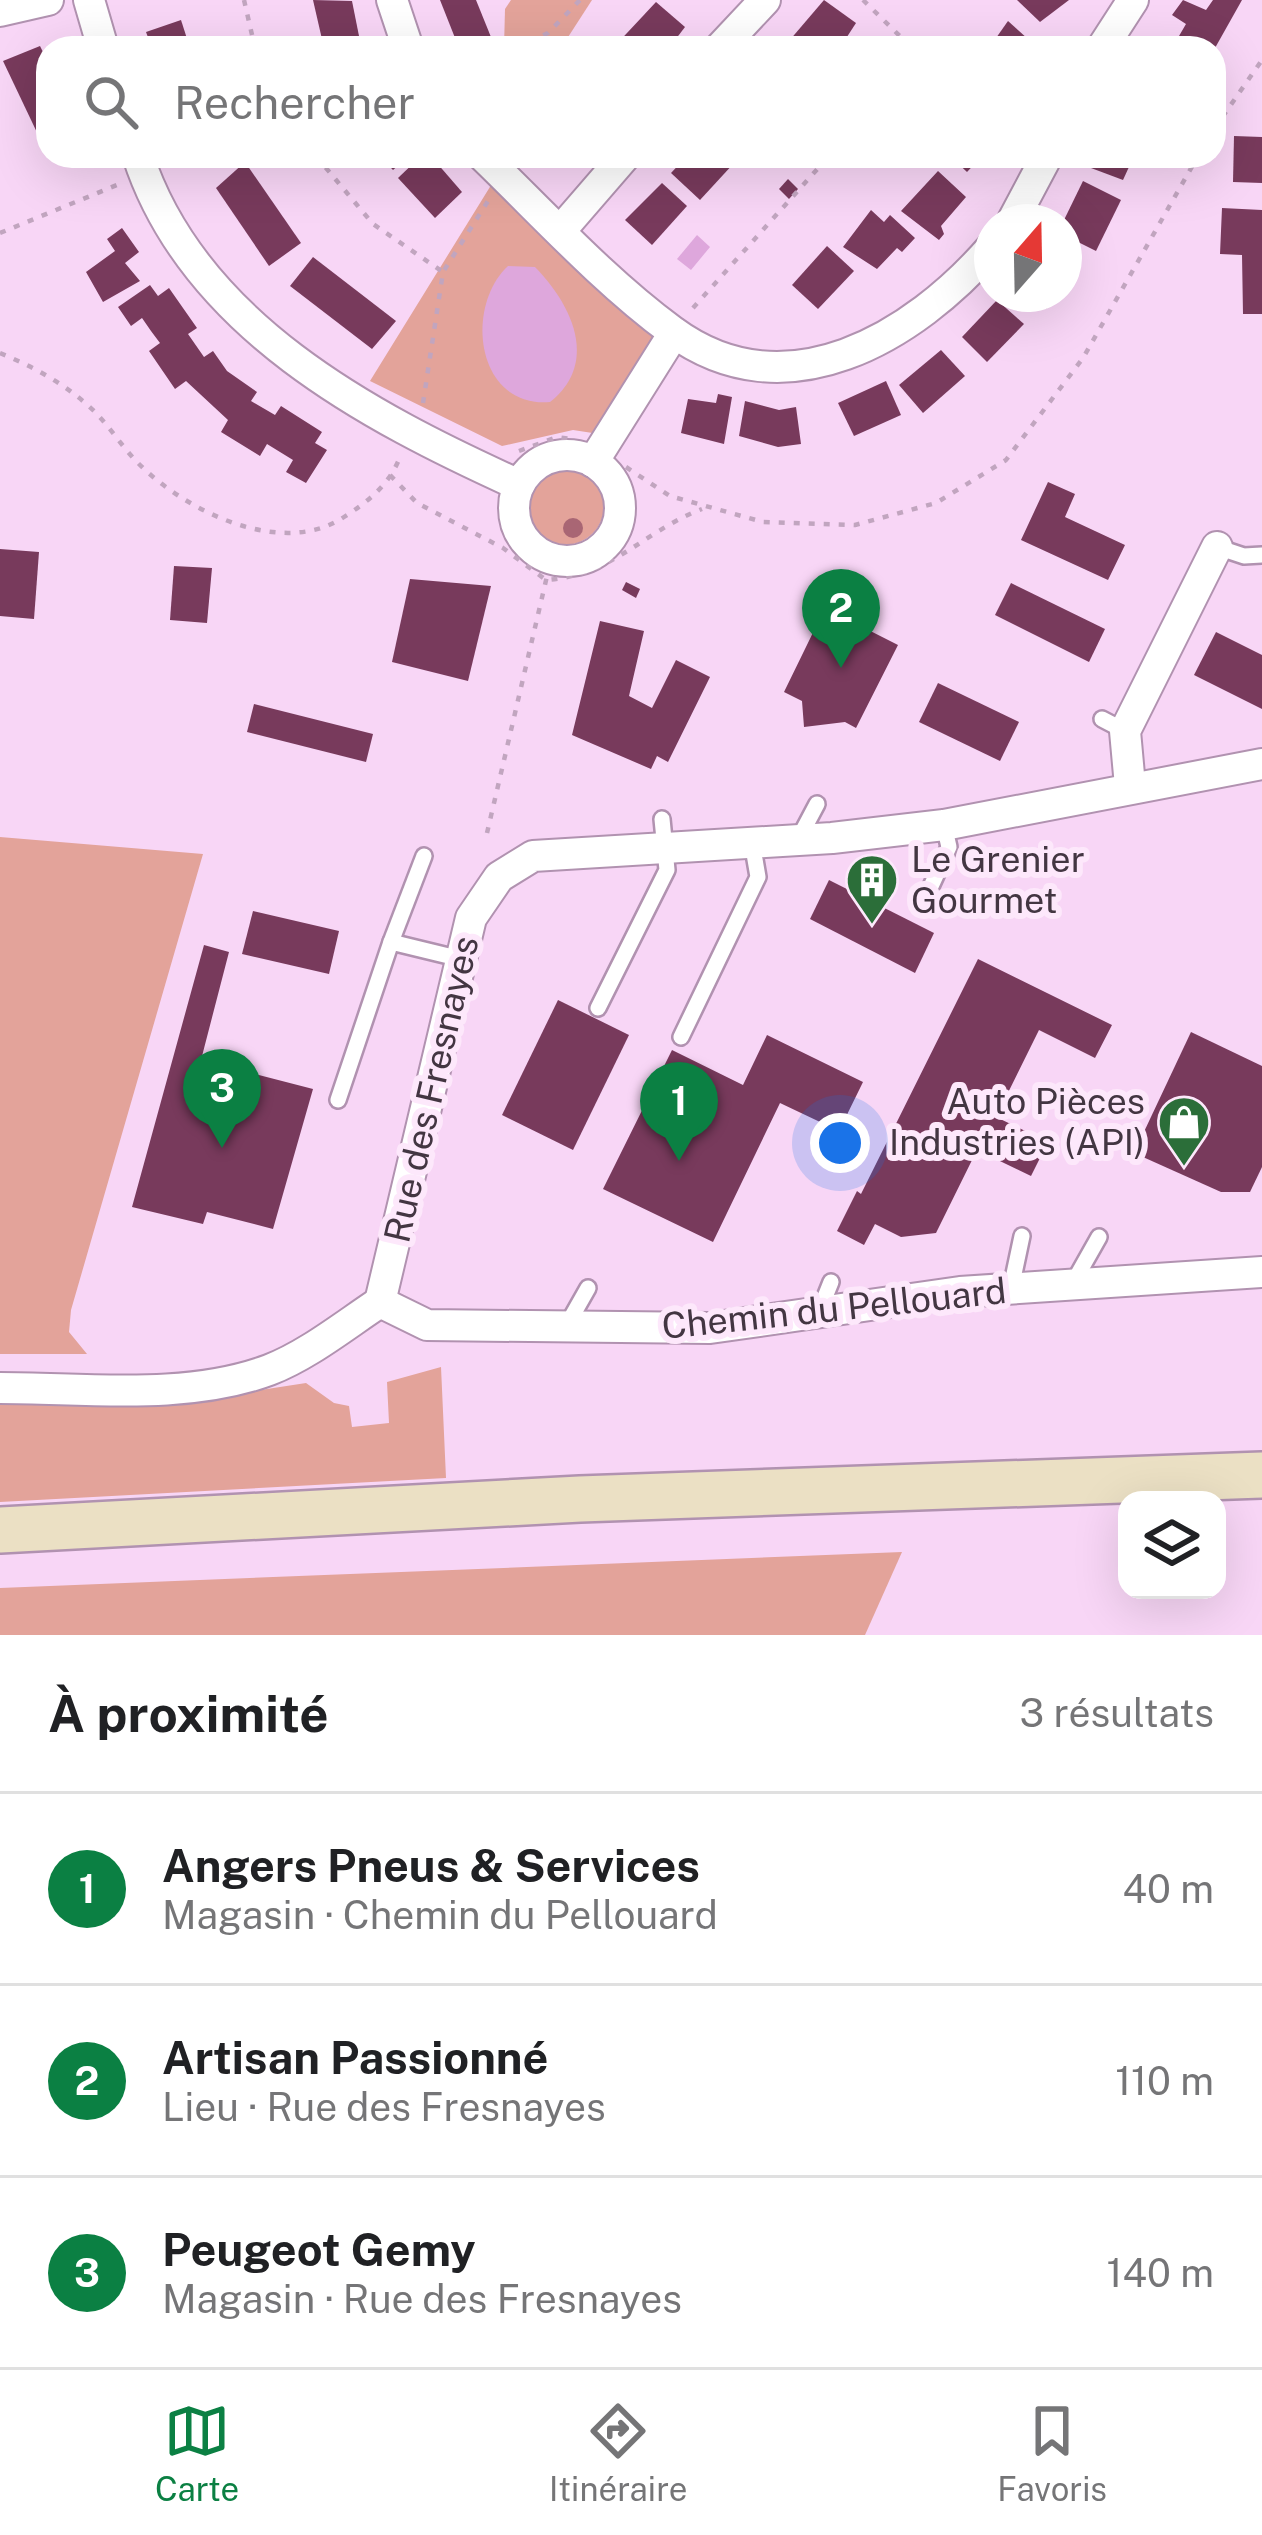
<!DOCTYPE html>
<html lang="fr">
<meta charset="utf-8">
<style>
:root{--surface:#fff;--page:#f2f2f2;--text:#202124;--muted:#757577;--line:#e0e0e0;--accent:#0b8043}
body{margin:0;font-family:"Public Sans",sans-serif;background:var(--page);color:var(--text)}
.controls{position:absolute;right:36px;bottom:36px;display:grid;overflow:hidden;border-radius:24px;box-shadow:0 12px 48px #0002}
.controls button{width:108px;height:108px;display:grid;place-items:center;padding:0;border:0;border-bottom:3px solid var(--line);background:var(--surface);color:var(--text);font:60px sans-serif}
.compass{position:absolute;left:974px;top:204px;width:108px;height:108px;border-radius:50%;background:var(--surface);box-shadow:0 12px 48px #0002;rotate:20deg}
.you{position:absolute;left:840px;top:1143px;width:42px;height:42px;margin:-30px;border:9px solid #fff;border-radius:50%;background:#1a73e8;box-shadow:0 0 0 18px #1a73e833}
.badge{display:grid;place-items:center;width:78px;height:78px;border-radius:50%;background:var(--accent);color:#fff;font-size:39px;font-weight:700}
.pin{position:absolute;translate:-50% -99px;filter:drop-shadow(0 3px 6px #0008)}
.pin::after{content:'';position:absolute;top:63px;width:42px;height:36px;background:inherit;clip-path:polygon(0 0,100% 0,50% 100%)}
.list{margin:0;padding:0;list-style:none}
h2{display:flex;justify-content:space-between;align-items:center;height:156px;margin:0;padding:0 48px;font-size:51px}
h2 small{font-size:39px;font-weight:400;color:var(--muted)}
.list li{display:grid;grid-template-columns:78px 1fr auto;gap:36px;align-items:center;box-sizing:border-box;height:192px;padding:0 48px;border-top:3px solid var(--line)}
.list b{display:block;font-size:45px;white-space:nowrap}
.list p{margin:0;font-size:39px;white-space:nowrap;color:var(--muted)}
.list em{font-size:39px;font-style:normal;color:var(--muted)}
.icon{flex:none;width:66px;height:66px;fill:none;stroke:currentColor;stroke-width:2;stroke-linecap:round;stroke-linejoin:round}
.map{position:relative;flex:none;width:1262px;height:1635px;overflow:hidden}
.search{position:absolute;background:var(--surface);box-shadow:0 12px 48px #0002;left:36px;right:36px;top:36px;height:132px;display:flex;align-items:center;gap:30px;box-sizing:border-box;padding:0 42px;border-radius:36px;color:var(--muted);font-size:45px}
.sheet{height:732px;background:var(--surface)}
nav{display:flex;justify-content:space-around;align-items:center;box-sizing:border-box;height:168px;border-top:3px solid var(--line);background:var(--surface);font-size:33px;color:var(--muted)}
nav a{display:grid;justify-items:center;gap:6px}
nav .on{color:var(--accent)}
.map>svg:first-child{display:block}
.green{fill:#e3a39a}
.water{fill:#dea7dc}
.building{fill:#783a5c}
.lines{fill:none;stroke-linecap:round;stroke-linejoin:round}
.lane-casing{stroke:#b192b0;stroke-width:20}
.street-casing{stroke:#b192b0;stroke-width:34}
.secondary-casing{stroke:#b192b0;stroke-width:50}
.path{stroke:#c1a5bf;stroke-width:4.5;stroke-dasharray:6 9;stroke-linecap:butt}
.lane{stroke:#fff;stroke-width:15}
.street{stroke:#fff;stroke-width:30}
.secondary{stroke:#ebe0c4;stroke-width:45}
.tree{fill:#a96674}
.labels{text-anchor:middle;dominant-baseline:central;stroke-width:12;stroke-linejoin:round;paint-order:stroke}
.poi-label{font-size:36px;fill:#433642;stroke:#fde8fb;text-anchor:start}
.street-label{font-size:36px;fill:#433642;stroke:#fde8fb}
</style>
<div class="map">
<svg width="1262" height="1635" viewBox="0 0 1262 1635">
<rect width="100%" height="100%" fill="#f8d6f6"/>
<g class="green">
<path d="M511,0H592L561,48H504L505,9Z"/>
<path d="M493,182L653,328L654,348L599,434L573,430L502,446L370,381Z"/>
<circle cx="565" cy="506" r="39"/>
<path d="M0,837L203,854L71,1310L69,1332L87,1354H0Z"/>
<path d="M441,1367L446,1478L0,1502V1402L207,1398L306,1383L334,1403L349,1406L352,1427L389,1423L387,1382Z"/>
<path d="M902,1552L865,1635H0V1588Z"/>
</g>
<g class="water">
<path d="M697,235L710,247L691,270L677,259Z"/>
<path d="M508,266L535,267C573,306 599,363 550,402C476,408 464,307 508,266Z"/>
</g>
<g class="building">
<path d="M313,0L352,1L360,41L324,48Z"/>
<path d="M440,0H476L495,47L459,48Z"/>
<path d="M824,0L856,23L843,43L839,48H783Z"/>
<path d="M1017,0H1069L1040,22Z"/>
<path d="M1183,0L1206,10L1213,0H1242L1215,48H1172L1186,24L1172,15Z"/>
<path d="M656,2L685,27L669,48H613Z"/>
<path d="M181,20L190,48H152L146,32Z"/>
<path d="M1008,21L1038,48H989Z"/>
<path d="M40,46L48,62V140L42,143L3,61Z"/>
<path d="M1234,136L1262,137V183L1233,182Z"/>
<path d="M380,156H409L393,170Z"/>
<path d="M421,156L436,162L462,192L435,218L398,178Z"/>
<path d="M687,156H729L735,162L700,200L671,173Z"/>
<path d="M950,156H982L967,172Z"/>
<path d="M1093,156H1134L1123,180L1091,168Z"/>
<path d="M245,162L301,243L269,266L216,188Z"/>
<path d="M938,171L966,197L941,226L944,234L939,240L901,211Z"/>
<path d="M788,179L798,189L789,199L779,189Z"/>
<path d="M1083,181L1121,200L1096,251L1064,235V220Z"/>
<path d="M662,183L687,206L652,245L625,220Z"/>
<path d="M1222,208L1262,210V314H1243L1242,255L1220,254Z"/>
<path d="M871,210L884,222L890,215L915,238L902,252L897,248L877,269L843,247Z"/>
<path d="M122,228L139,252L125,263L140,281L103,302L86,272L115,251L107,239Z"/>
<path d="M827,246L854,271L818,309L792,285Z"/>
<path d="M1064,255L1076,263L1064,282Z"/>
<path d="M313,257L396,321L372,349L290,286Z"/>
<path d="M150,285L158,296L169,288L197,328L188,334L204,357L213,351L227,371L257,392L251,401L275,415L281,406L322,432L315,443L327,450L306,483L286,472L293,460L267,444L260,456L221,432L228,420L186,381L175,389L149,351L160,343L151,331L142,318L131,326L118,307Z"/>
<path d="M1024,294H1056L1046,309Z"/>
<path d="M997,300L1024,324L987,362L962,337Z"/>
<path d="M941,350L965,376L923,413L899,385Z"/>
<path d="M886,381L901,415L854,436L838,403Z"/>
<path d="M718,394L732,397L724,444L681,433L688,399L716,403Z"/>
<path d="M745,401L779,410L796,407L801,444L778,447L739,436Z"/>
<path d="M1048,482L1075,494L1065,517L1125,545L1108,580L1021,540Z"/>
<path d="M0,549L39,552L34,619L0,616Z"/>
<path d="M174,566L212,568L207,623L170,620Z"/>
<path d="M410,579L491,586L468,681L392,662Z"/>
<path d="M626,582L640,589L636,598L622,590Z"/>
<path d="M1011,583L1105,629L1089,662L995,615Z"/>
<path d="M825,608L898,645L856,728L845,722L804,727L802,701L784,692Z"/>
<path d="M600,621L644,631L629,696L652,708L676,660L710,677L668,762L657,756L651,769L572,735Z"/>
<path d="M1216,632L1262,655V709L1194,675Z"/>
<path d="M938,683L1019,722L1000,761L919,722Z"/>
<path d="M254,704L373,734L366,762L247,732Z"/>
<path d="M829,880L934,933L915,973L810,919Z"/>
<path d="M253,911L339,931L329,974L242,954Z"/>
<path d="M204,945L229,952L201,1060L313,1089L273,1229L207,1212L203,1224L132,1207Z"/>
<path d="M978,959L1112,1025L1095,1058L1039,1030L996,1117L1048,1142L1031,1176L977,1150L936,1233L901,1237L875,1224L864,1245L837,1231L857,1191L861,1194Z"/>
<path d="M558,1000L629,1035L573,1150L502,1115Z"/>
<path d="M1191,1032L1262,1066V1167L1250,1192H1221L1134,1153Z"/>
<path d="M767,1035L863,1082L839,1131L780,1103L713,1242L603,1189L672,1050L743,1085Z"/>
</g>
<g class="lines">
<g class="lane-casing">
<g id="lane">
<path d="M1217,547L1244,556L1262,555"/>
<path d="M1102,719L1125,731"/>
<path d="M799,838L817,804"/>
<path d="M922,906L949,847L944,825"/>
<path d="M391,942L424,856"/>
<path d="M598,1008L667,870L662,819"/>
<path d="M681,1037L758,877L752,842"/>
<path d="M338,1100L391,942L461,959"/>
<path d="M1073,1283L1099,1237"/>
<path d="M1011,1288L1022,1236"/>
<path d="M819,1312L831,1282"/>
<path d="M567,1325L588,1288"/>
</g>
</g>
<g class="street-casing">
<g id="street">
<path d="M89,0L103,48"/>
<path d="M392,0L408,48"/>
<path d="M0,11L48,0"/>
<path d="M720,48L765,0"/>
<path d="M1102,48L1133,0"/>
<path d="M138,156C193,325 369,417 519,485"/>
<path d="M483,156C543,214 604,281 672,331C786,415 914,337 992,247"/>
<path d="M1012,222L1047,156"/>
<path d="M561,230L625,156"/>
<circle cx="567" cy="508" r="53"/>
<path d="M593,462L674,333"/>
<path d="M1130,786L1125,731L1217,547"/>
<path d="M380,1302L471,918L499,877L533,856L832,838L944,825L1262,764"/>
<path d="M380,1302L427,1325L710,1328L960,1292L1262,1272"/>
<path d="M0,1388C86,1388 186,1401 269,1370C308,1355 345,1325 380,1302"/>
</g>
</g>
<g class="secondary-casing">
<path id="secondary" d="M0,1530L580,1499L1262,1475"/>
</g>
<g class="path">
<path d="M244,0L255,48"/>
<path d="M863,0L912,48"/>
<path d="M516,48L548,33L580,0"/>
<path d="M1214,129L1262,60"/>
<path d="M316,156L373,224L443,272"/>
<path d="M171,161L183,156"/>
<path d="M0,233L117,185"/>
<path d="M693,308L829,156"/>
<path d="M0,353C34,367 67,385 94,411C109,426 121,445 136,461C183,510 281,559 344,517C369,501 389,485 400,457"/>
<path d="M423,403L443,272L488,201"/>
<path d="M519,451L557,437L571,439"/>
<path d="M626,467L670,496L763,522L855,525L936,503L1006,460L1083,358L1198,156"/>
<path d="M390,475L417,503L503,548L546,580C614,575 642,532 702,509"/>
<path d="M487,833L551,559"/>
</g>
<use href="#lane" class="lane"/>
<use href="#street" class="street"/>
<use href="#secondary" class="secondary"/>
</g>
<circle class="tree" cx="573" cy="528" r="10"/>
<defs>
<g id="building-pin" transform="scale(2.7)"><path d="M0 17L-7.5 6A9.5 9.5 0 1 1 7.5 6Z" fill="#2b6e39" stroke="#fde8fb"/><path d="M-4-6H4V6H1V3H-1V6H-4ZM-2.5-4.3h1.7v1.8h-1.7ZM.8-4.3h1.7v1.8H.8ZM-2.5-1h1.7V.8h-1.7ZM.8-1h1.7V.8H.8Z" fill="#fff"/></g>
<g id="shop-pin" transform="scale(2.7)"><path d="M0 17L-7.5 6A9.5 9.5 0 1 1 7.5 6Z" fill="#2b6e39" stroke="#fde8fb"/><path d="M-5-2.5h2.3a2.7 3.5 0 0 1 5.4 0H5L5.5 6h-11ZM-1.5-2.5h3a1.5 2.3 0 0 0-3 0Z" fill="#fff"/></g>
</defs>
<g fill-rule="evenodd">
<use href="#building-pin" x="872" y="880"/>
<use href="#shop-pin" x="1184" y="1122"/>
</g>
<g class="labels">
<g class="poi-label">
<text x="911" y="859">Le Grenier<tspan x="911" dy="41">Gourmet</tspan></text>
<text x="1145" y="1101" text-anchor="end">Auto Pièces<tspan x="1145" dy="41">Industries (API)</tspan></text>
</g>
<g class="street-label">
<text transform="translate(431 1089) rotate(-77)">Rue des Fresnayes</text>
<text transform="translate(834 1308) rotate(-6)">Chemin du Pellouard</text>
</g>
</g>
</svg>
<div class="controls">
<button><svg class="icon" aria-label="layers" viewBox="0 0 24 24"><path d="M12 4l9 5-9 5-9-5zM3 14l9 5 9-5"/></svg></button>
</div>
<svg class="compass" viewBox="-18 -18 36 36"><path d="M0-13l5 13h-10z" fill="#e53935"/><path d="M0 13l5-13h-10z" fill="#757577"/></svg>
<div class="you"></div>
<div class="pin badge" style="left:679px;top:1161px">1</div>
<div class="pin badge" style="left:841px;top:668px">2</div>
<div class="pin badge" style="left:222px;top:1148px">3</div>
<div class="search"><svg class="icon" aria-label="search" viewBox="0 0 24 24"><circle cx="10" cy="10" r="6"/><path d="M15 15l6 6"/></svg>Rechercher</div>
</div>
<section class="sheet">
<h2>À proximité<small>3 résultats</small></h2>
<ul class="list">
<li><span class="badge">1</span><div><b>Angers Pneus &amp; Services</b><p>Magasin · Chemin du Pellouard</p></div><em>40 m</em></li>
<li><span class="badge">2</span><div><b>Artisan Passionné</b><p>Lieu · Rue des Fresnayes</p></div><em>110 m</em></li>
<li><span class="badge">3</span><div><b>Peugeot Gemy</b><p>Magasin · Rue des Fresnayes</p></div><em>140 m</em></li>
</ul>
</section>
<nav>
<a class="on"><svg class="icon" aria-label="map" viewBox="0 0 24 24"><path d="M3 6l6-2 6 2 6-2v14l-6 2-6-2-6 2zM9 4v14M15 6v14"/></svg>Carte</a>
<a><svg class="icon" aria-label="directions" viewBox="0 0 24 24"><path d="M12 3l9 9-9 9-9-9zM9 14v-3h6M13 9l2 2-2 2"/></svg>Itinéraire</a>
<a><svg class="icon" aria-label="saved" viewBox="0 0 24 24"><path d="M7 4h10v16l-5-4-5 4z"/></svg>Favoris</a>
</nav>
